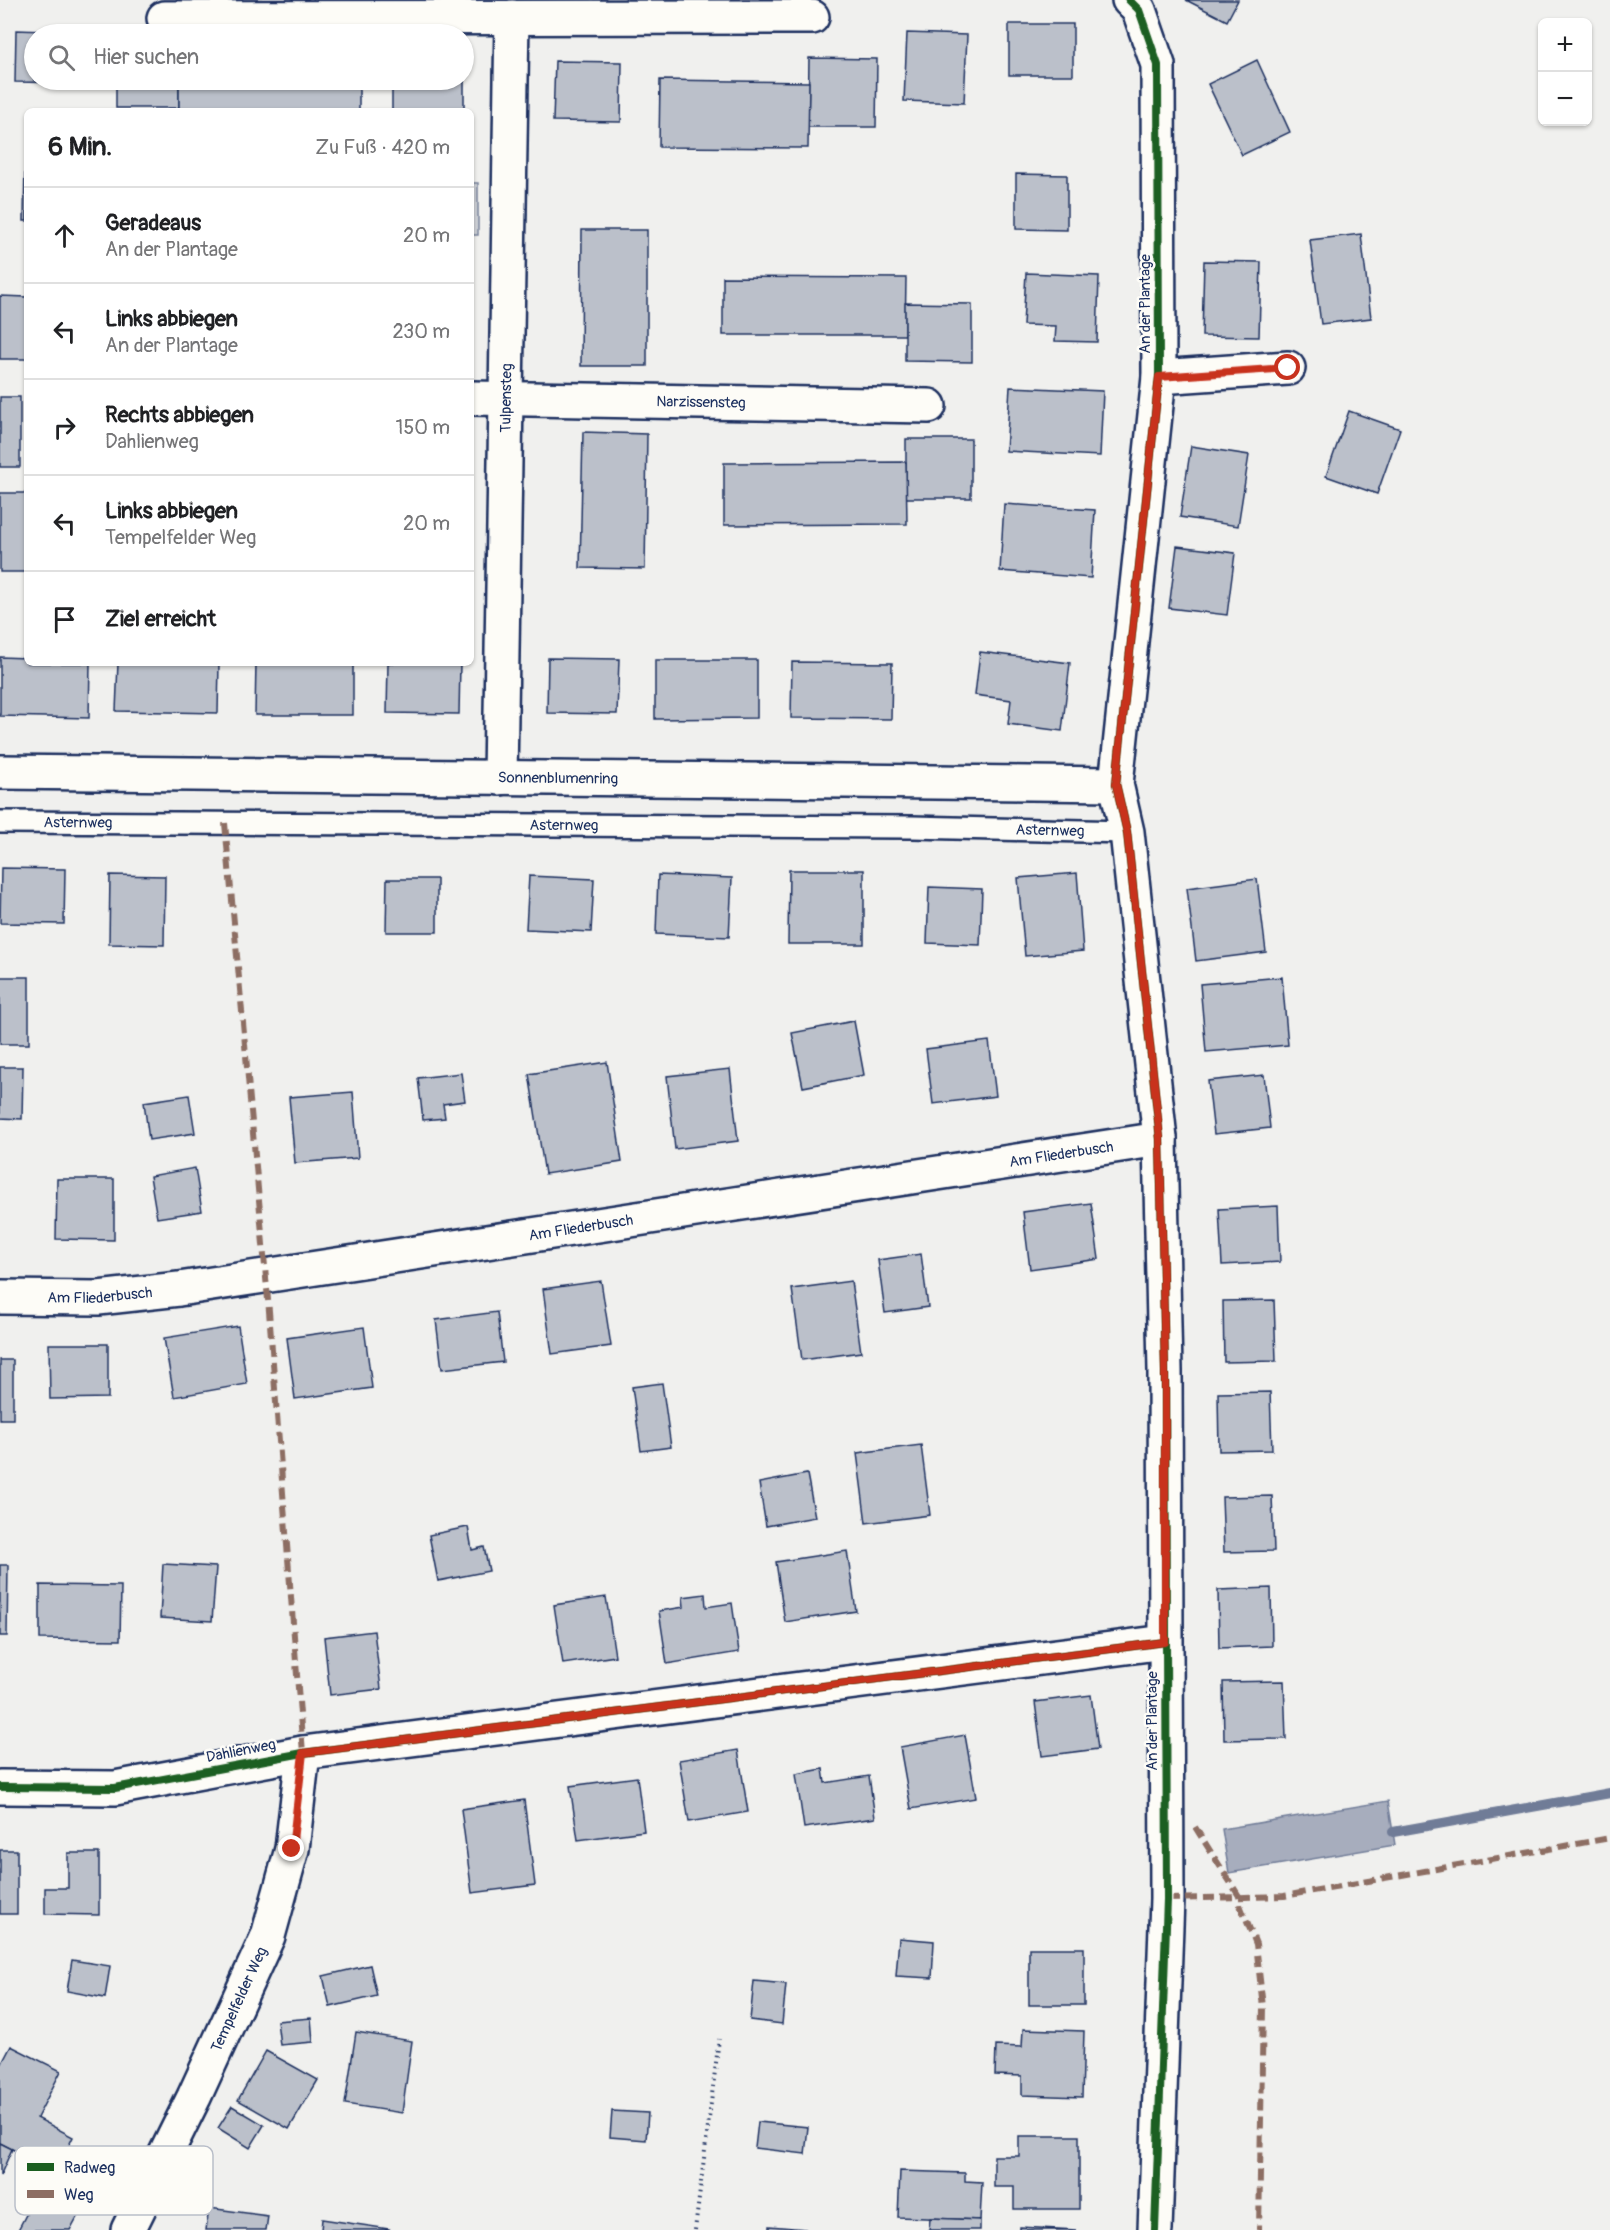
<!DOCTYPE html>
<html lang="de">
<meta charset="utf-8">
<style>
:root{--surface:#fff;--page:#f2f2f2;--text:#202124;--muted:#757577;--line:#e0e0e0}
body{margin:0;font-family:Pangolin,sans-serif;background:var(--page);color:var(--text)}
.controls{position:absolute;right:18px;top:18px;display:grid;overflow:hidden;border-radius:9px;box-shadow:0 2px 4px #0004}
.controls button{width:54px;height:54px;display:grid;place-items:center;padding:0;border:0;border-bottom:2px solid var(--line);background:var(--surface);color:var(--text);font:30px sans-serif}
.stop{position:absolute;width:18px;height:18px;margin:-14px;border:4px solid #c8321e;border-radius:50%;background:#fff}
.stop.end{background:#c8321e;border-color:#fff;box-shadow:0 2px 6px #0008}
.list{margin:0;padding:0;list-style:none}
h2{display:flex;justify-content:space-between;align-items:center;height:78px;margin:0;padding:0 24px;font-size:26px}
h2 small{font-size:20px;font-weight:400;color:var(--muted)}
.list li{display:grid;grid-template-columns:39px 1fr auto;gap:18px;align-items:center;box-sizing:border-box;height:96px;padding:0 24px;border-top:2px solid var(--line)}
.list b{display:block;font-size:22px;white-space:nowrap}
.list p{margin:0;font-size:20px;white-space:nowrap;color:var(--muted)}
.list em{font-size:20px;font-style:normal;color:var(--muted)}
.icon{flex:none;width:33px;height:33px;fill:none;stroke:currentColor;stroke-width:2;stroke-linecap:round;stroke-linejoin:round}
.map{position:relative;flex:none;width:1610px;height:2230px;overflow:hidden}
.search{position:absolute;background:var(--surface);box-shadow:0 2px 4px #0004;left:24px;top:24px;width:450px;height:66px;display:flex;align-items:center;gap:15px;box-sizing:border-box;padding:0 21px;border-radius:33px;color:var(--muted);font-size:22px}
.panel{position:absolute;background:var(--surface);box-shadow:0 2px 4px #0004;left:24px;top:108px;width:450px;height:558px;border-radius:9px}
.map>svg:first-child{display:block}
.green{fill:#d0d3d8;stroke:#76819b;stroke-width:1.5}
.water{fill:#a7adbd;stroke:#6f7b97;stroke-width:1.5}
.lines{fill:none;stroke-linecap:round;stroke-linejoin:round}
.stream{stroke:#6f7b97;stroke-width:10}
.building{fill:#bbc0ca;stroke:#1b2f5e;stroke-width:1.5}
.lane-casing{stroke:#1b2f5e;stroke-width:26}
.street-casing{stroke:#1b2f5e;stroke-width:38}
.path{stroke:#1b2f5e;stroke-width:4;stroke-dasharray:1.5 4.5;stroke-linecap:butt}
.lane{stroke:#fdfcf7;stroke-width:21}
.street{stroke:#fdfcf7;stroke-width:33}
.quiet{stroke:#8d6e63;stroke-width:6;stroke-dasharray:12 6;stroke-linecap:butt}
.cycleway-casing{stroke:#fdfcf7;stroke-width:11}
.cycleway{stroke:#1b5e20;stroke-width:8}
.route{stroke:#c8321e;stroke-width:8}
.labels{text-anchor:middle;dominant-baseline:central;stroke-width:5;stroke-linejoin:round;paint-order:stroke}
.street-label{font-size:15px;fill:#1b2f5e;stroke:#fdfcf7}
.key{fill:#fdfcf7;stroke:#b9bec9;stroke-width:1.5}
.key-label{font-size:16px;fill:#1b2f5e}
</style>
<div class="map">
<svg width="1610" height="2230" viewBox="0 0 1610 2230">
<rect width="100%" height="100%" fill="#f0f0ee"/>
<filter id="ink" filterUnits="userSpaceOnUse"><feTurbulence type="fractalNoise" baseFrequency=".0167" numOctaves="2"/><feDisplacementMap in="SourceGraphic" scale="12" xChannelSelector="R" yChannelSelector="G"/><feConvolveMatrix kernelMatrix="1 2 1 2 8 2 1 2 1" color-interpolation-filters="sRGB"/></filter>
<g filter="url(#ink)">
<rect class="green" x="471" y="183" width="7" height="52"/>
<path class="water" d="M1388,1801L1395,1845L1229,1873L1222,1829Z"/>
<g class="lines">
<path class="stream" d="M1393,1832L1610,1793"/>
</g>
<g class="building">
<path d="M1186,0H1238L1227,21Z"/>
<rect x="1009" y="24" width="64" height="51"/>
<path d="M16,30L74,32V34H34V80H73V83L15,82Z"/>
<path d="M907,33L967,35L964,103L904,101Z"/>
<path d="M809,58L877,59L876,127H808Z"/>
<path d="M1257,60L1290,132L1242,155L1208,84Z"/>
<path d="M464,61V111H392V80H464Z"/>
<path d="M555,61L622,62L621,122L553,121Z"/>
<rect x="116" y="80" width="63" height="28"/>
<rect x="179" y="80" width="180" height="31"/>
<path d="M660,80L809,82L808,148L659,147Z"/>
<path d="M25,163H27V221H24Z"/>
<path d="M1016,174L1067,175V230L1016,229Z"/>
<path d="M582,230H647V366H581Z"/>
<path d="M1361,234L1371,318L1321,324L1310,240Z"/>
<path d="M1204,261L1261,262L1259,337L1202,336Z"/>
<path d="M1026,273L1099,276L1097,342L1055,341L1056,326L1023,325Z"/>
<path d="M723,277L906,278L905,335H723Z"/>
<path d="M0,296L27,297V359H0Z"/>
<path d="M905,303L972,304V362L905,361Z"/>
<path d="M1010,387L1103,391L1100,456L1006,451Z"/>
<rect x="0" y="397" width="20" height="70"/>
<path d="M1349,411L1400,429L1377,494L1326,476Z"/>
<path d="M583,432L647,434L645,569L580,568Z"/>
<rect x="906" y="439" width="65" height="59"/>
<path d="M1191,446L1249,455L1238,526L1180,517Z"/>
<path d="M906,462L907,524L724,525V463Z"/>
<rect x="0" y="493" width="27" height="79"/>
<path d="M1004,504L1095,510L1091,578L1000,571Z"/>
<path d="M1177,546L1235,553L1227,615L1169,608Z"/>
<path d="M980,652L1070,663L1062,731L1008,724L1011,700L975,695Z"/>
<path d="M0,657L27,658V663H90L89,718L0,716Z"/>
<path d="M548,658L619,659L617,714L547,713Z"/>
<path d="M655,660H757V718L655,719Z"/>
<path d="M792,662L892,663L891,719L791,718Z"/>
<path d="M118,663H219L218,713L116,711Z"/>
<path d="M256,663H353V715H255Z"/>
<path d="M388,663H460L459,714L387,713Z"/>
<path d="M1,868L65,869L64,924L0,923Z"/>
<path d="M789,870H864V944H788Z"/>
<path d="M1077,873L1083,951L1025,956L1018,878Z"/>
<path d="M110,875L165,876L164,945L109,944Z"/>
<path d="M658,875L732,878L729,937L656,934Z"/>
<path d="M529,876L594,879L591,932L526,929Z"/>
<path d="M387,879H437V932H386Z"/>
<path d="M1257,879L1266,952L1196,961L1187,888Z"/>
<path d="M929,887L982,889L980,945L927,943Z"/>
<rect x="0" y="977" width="29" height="67"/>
<path d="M1282,977L1288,1045L1206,1052L1200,984Z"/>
<path d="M854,1021L864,1075L803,1087L792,1033Z"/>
<path d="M989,1041L996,1096L933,1104L926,1049Z"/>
<path d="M607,1062L622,1162L545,1174L529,1074Z"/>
<path d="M0,1067H23L22,1119L0,1118Z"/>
<path d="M730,1069L738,1141L675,1149L667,1076Z"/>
<path d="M461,1073L465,1101L443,1104L445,1118L423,1120L418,1078Z"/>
<path d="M1264,1075L1270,1128L1214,1134L1208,1081Z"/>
<path d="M353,1092L358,1158L295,1163L289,1097Z"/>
<path d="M189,1095L195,1133L149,1140L144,1102Z"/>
<path d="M195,1168L202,1211L157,1218L150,1176Z"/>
<path d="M57,1179H114V1240L56,1239Z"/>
<path d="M1091,1203L1099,1259L1030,1269L1023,1212Z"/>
<path d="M1278,1206L1280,1262L1222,1265L1219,1209Z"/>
<path d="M921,1254L928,1307L885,1313L878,1260Z"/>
<path d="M601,1281L611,1346L552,1354L543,1289Z"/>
<path d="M851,1281L861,1352L802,1360L792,1289Z"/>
<path d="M1274,1300L1276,1361L1224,1362L1223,1301Z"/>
<path d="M497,1312L503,1362L442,1369L436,1320Z"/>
<path d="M238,1326L247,1384L174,1397L164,1338Z"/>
<path d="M364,1327L372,1388L295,1399L287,1338Z"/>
<path d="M49,1344H108V1398L50,1399Z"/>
<rect x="0" y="1360" width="13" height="59"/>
<path d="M662,1383L671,1447L641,1451L632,1387Z"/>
<path d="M1270,1392L1272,1450L1219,1451L1218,1393Z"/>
<path d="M921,1445L930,1515L866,1523L857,1453Z"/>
<path d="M807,1474L815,1517L766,1526L759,1483Z"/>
<path d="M1272,1496L1274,1551L1224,1552L1222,1497Z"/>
<path d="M468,1527L472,1550L484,1547L489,1571L438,1581L429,1535Z"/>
<path d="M847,1551L856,1611L785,1622L776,1562Z"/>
<path d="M163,1564L216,1567L212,1621L160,1618Z"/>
<path d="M0,1565H8L7,1636H0Z"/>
<path d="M40,1585L121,1586L120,1640L40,1639Z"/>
<path d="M1271,1588L1272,1646L1219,1648L1218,1590Z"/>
<path d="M705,1594L706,1607L732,1603L739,1652L667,1664L659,1611L684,1607L683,1597Z"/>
<path d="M606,1597L615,1656L563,1664L554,1605Z"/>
<path d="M374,1631L381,1689L330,1695L324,1637Z"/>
<path d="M1284,1681L1286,1739L1224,1740L1223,1682Z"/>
<path d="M1091,1695L1098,1749L1042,1756L1035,1702Z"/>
<path d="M965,1735L976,1798L911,1809L900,1747Z"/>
<path d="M738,1750L748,1812L689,1822L679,1760Z"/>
<path d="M823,1769L825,1783L869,1776L875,1818L804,1828L796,1774Z"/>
<path d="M637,1777L644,1831L578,1840L570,1786Z"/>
<path d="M524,1800L535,1885L472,1893L461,1809Z"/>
<rect x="0" y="1850" width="17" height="64"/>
<path d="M68,1853H99V1915L45,1914V1888H68Z"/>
<path d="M899,1938L934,1941L932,1978L896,1976Z"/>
<rect x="1029" y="1948" width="55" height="57"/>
<path d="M72,1960L110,1966L105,1998L67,1991Z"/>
<path d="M370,1965L377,1996L330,2007L323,1976Z"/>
<path d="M754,1981L786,1984L782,2024L750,2020Z"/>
<path d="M311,2018L313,2042L280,2045L277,2021Z"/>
<path d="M1023,2029L1084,2031L1082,2097L1022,2095V2076L995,2075L996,2046L1022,2047Z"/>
<path d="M356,2032L412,2041L402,2113L345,2104Z"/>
<path d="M11,2046L61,2071L37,2118L73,2137L56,2171L0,2143V2067Z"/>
<path d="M266,2051L318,2080L289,2129L238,2100Z"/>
<path d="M232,2106L264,2125L250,2148L218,2128Z"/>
<path d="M612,2111L648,2113L646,2140L610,2137Z"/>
<path d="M758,2122L808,2127L805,2154L755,2148Z"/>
<path d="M1019,2136H1079V2209H1014V2187H994V2156H1019Z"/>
<path d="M0,2143L12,2149L0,2176Z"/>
<path d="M900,2171L965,2173V2181L982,2182L980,2220L898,2217Z"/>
<path d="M41,2186L82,2208L70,2230H18Z"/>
<path d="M209,2208L268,2216L266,2230H206Z"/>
<path d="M930,2218L980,2220V2230H929Z"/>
<path d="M322,2219L389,2229L388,2230H321Z"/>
<path d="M769,2226L806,2229L769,2230Z"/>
<path d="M1020,2227L1077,2230H1020Z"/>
</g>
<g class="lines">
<g class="lane-casing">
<g id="lane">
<path id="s1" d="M0,822L912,827L1127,832"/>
</g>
</g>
<g class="street-casing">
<g id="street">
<path d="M1129,0L1139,10L1158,65L1159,377L1116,784L1127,832L1160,1139L1165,1371L1167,1899L1155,2230"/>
<path d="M164,18L812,17"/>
<path d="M1159,377L1288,368"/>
<path id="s2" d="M471,398L929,406"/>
<path id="s3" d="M0,772L1116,784"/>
<path id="s4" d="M500,778L512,17"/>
<path id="s5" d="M0,1297L98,1298L179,1289L1160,1139"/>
<path d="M0,1787L115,1788L303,1753L1165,1642"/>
<path id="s6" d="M128,2230L194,2097L268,1936L292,1849L303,1753"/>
</g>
</g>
<path class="path" d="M695,2230L719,2039"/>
<use href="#lane" class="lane"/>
<use href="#street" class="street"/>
<g class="quiet">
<path d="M225,823L269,1311L303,1753"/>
<path d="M1195,1827L1239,1896L1240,1905L1256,1944L1263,2007L1259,2230"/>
<path d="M1167,1899L1284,1896L1610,1838"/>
</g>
<g class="cycleway-casing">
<g id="cycleway">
<path d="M1129,0L1139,10L1158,65L1159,377L1116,784L1127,832L1160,1139L1165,1371L1167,1899L1155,2230"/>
<path d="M0,1787L115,1788L303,1753L1165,1642"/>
</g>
</g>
<use href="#cycleway" class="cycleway"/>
</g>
</g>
<g class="lines" filter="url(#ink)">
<path class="route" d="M292,1849L303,1753L1165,1642V1371L1160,1138L1127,832L1116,784L1159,377L1288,368"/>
</g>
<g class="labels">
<g class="street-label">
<text transform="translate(1145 304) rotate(-90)">An der Plantage</text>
<text stroke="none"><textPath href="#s4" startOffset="380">Tulpensteg</textPath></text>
<text stroke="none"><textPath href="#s2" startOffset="230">Narzissensteg</textPath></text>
<text stroke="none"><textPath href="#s3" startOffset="558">Sonnenblumenring</textPath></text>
<text stroke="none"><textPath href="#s1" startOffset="78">Asternweg</textPath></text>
<text stroke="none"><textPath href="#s1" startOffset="564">Asternweg</textPath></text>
<text stroke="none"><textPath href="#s1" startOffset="1050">Asternweg</textPath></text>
<text stroke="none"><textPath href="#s5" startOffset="1072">Am Fliederbusch</textPath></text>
<text stroke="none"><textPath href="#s5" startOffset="586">Am Fliederbusch</textPath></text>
<text stroke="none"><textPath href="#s5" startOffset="100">Am Fliederbusch</textPath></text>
<text transform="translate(1152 1721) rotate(-90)">An der Plantage</text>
<text transform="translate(241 1751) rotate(-11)">Dahlienweg</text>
<text stroke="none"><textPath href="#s6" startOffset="256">Tempelfelder Weg</textPath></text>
</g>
</g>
<rect x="15" y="2146" width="198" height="69" rx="9" class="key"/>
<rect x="27" y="2163" width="27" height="8" fill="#1b5e20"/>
<rect x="27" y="2190" width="27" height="8" fill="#8d6e63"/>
<g class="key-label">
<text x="64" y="2173">Radweg</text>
<text x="64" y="2200">Weg</text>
</g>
</svg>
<div class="controls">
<button>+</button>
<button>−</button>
</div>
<div class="stop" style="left:1288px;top:368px"></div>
<div class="stop end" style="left:292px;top:1849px"></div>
<div class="search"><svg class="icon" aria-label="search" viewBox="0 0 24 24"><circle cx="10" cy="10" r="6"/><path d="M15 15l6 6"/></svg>Hier suchen</div>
<section class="panel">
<h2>6 Min.<small>Zu Fuß · 420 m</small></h2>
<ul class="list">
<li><svg class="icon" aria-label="ahead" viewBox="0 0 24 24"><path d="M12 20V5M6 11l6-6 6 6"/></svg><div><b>Geradeaus</b><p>An der Plantage</p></div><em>20 m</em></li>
<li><svg class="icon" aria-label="left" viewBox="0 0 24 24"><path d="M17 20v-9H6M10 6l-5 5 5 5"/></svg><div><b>Links abbiegen</b><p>An der Plantage</p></div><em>230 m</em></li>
<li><svg class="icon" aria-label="right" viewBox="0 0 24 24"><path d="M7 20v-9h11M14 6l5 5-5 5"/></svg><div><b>Rechts abbiegen</b><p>Dahlienweg</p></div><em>150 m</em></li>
<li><svg class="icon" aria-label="left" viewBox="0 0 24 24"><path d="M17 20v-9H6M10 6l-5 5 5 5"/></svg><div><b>Links abbiegen</b><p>Tempelfelder Weg</p></div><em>20 m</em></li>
<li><svg class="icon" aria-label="arrive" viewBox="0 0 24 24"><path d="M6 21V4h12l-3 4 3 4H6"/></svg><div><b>Ziel erreicht</b></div></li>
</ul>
</section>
</div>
